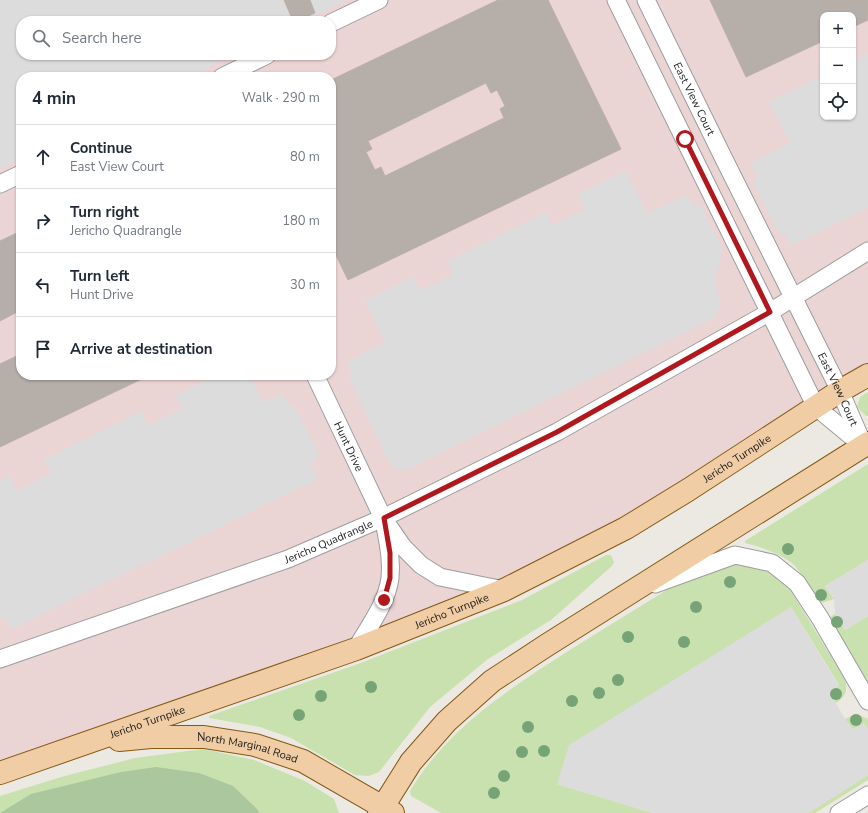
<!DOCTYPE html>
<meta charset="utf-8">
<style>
:root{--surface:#fff;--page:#f6f6f7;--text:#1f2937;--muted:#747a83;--line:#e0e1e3}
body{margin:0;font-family:"Nunito Sans",sans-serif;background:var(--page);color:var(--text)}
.controls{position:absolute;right:12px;top:12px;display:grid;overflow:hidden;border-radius:8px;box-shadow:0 1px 3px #0004}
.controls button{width:36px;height:36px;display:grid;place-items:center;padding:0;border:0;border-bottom:1px solid var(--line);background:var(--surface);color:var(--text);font:20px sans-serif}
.stop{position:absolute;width:12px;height:12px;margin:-9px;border:3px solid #b0181d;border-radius:50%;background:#fff}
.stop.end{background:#b0181d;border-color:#fff;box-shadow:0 1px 4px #0008}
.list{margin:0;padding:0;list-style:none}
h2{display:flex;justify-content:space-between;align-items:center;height:52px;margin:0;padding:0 16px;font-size:17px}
h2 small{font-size:13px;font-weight:400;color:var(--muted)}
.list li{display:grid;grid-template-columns:26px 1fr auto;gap:12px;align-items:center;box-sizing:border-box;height:64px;padding:0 16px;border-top:1px solid var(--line)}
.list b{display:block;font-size:15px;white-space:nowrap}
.list p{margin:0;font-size:13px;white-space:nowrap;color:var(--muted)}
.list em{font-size:13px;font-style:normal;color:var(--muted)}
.icon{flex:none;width:22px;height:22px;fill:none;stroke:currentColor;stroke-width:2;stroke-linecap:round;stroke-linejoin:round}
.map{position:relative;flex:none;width:868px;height:813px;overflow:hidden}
.search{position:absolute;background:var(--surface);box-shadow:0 1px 3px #0004;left:16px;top:16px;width:320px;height:44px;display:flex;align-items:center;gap:10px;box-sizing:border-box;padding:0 14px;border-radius:16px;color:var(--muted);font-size:15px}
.panel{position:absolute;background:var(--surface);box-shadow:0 1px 3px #0004;left:16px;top:72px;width:320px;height:308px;border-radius:16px}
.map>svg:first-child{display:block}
.commercial{fill:#ebd4d4;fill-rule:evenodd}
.grass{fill:#c9e1ae}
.forest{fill:#aac79d}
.parking{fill:#dcdcdc}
.building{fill:#b5aea9;stroke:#bcb0a7;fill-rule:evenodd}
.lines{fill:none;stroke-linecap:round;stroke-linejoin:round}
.minor-casing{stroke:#9d9d9d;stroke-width:19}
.major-casing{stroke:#835912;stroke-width:24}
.minor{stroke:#fff;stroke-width:17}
.major{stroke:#f0cda4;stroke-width:22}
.tree{fill:#77a476}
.route{stroke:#b0181d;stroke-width:5}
.labels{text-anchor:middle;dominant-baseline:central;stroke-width:4;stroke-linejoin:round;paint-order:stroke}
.street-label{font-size:11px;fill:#1c1c1c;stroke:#fff}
</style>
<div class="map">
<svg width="868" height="813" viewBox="0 0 868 813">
<rect width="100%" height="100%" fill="#ece9e3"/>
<path class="commercial" d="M0,0H868V375L504,590L0,773ZM823,15H853V117H823ZM21,21H331V55H21ZM21,77H331V375H21Z"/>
<g class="grass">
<path d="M868,392V416H866L857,407L860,397Z"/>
<path d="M868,464V560L825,586L834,599L822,603C811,593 805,579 796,567C787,556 759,546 745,543V541Z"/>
<path d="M606,555H611L614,562L612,566L551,620L488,659L430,707L379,772L369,776L355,775L291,738L260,727L209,718V716L358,664L522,600Z"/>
<path d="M720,563L746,564L768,571L788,586L846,681C847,693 845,697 836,703L830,693L839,685L791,607L557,784L653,813H441L411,796L410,791C448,727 512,687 573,648C613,623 654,598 694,573Z"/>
<path d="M835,614L845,630L868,616V683L830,621L831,616Z"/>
<path d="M859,715L868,719V729L864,723L853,730L845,719L851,716Z"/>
<path d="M203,749L254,760L305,781L334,799L339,813H0V796L61,777L135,758Z"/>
<path d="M868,775V780L815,813H808Z"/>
</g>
<path class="forest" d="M156,767L199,773L233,786L258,810L259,813H0L31,794L121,772Z"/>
<g class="parking">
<path d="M0,0H347L304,21H21V55H234L189,77H21V159L0,169Z"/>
<path d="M868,53V208L791,246L786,235L778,232L753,182L757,176L750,163L790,143L769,102L817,78L823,91V117H853V77L857,75L853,65V61Z"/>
<path d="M626,171L647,213L687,195L692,205L700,206L722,247L720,263L714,280L721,305L716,317L410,468L402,471L396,469L389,462L349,378L351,372L347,362L385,342L365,301L413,276L420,290L453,275L447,261L546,212L552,225L585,210L578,194Z"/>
<path d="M216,375H249L262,402L283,393L288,404L294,405L319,454L311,465L318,479L12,629L4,616L0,618V481L10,476L17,490L51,473L44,459L142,411L148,425L182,409L176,395Z"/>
<path d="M868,560V616L845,630L835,614L834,599L825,586Z"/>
<path d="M791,607L839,686L830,693L845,719L853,729L864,723L868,729V775L808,813H653L557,784L569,745Z"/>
</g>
<g class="building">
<path d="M284,0H310L315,13L297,21H293Z"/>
<path d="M498,0H548L621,149L348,280L331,245V80ZM486,83L491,93L497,90L505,106L500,109L504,118L385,176L381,167L375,170L366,152L372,149L368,141Z"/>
<path d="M710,0H868V20L853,27V15H823V41L746,77Z"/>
<path d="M21,231V310L0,321V241Z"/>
<path d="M21,354V375H150L0,447V364Z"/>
</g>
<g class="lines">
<g class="minor-casing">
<g id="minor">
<path d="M616,0L816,407L863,446"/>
<path id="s1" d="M646,0L723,157L840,391L863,444"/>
<path d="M331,23L379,0"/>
<path d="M222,77L267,55"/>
<path d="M0,184L21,174"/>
<path id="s2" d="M315,375L383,518L403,547L421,565L440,577L504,590"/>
<path d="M655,584L735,555L772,563L797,583L820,618L868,701"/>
<path d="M356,649C368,628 387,603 390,578C392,560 388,543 385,526"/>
<path id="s3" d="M0,659L288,559L383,518L557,432L770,312L868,251"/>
<path d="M839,813L868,795"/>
</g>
</g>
<g class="major-casing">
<g id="major">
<path id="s4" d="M119,740L151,737H204L255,745L303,761L393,813"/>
<path id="s5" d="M0,773L356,649L504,590L626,528L688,490L840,391L868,375"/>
<path d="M379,813L411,762L447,721L492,681L547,645L868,443"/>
</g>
</g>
<use href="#minor" class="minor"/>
<use href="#major" class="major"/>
</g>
<g class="tree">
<circle cx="788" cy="549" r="6"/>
<circle cx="730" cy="582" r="6"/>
<circle cx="821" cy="595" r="6"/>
<circle cx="696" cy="607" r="6"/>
<circle cx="837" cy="622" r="6"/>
<circle cx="628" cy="637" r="6"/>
<circle cx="684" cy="642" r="6"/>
<circle cx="618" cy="680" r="6"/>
<circle cx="371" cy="687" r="6"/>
<circle cx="599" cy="693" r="6"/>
<circle cx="836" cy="694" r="6"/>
<circle cx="321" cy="696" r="6"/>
<circle cx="572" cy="701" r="6"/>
<circle cx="299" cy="715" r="6"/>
<circle cx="856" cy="720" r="6"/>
<circle cx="528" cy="727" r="6"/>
<circle cx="544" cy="751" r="6"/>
<circle cx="522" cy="752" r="6"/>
<circle cx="504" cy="776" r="6"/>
<circle cx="494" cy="793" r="6"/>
</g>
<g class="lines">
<path class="route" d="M384,600L390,578V553L384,518L557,432L770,312L685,139"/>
</g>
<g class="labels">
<g class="street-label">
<text stroke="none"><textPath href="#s1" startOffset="110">East View Court</textPath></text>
<text stroke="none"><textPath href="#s1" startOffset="434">East View Court</textPath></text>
<text stroke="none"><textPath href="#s2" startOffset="79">Hunt Drive</textPath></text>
<text stroke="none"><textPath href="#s5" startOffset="804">Jericho Turnpike</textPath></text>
<text stroke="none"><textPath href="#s3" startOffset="349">Jericho Quadrangle</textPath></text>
<text stroke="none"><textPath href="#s5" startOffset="480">Jericho Turnpike</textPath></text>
<text stroke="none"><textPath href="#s5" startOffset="156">Jericho Turnpike</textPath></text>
<text stroke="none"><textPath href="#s4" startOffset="130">North Marginal Road</textPath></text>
</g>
</g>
</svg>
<div class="controls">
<button>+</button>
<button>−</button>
<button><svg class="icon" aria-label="locate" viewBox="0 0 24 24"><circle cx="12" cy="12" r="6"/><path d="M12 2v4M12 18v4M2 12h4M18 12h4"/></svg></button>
</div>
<div class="stop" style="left:685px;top:139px"></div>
<div class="stop end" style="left:384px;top:600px"></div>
<div class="search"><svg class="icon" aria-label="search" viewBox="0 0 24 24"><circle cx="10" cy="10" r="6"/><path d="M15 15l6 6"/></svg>Search here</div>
<section class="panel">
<h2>4 min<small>Walk · 290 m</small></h2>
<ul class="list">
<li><svg class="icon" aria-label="ahead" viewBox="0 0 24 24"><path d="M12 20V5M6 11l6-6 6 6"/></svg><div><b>Continue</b><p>East View Court</p></div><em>80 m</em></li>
<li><svg class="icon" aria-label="right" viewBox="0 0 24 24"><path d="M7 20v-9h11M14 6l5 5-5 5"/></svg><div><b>Turn right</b><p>Jericho Quadrangle</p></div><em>180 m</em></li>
<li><svg class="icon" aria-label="left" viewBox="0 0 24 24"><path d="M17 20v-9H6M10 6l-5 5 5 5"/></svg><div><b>Turn left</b><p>Hunt Drive</p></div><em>30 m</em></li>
<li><svg class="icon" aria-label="arrive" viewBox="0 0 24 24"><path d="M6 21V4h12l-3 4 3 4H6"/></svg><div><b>Arrive at destination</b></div></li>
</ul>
</section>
</div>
